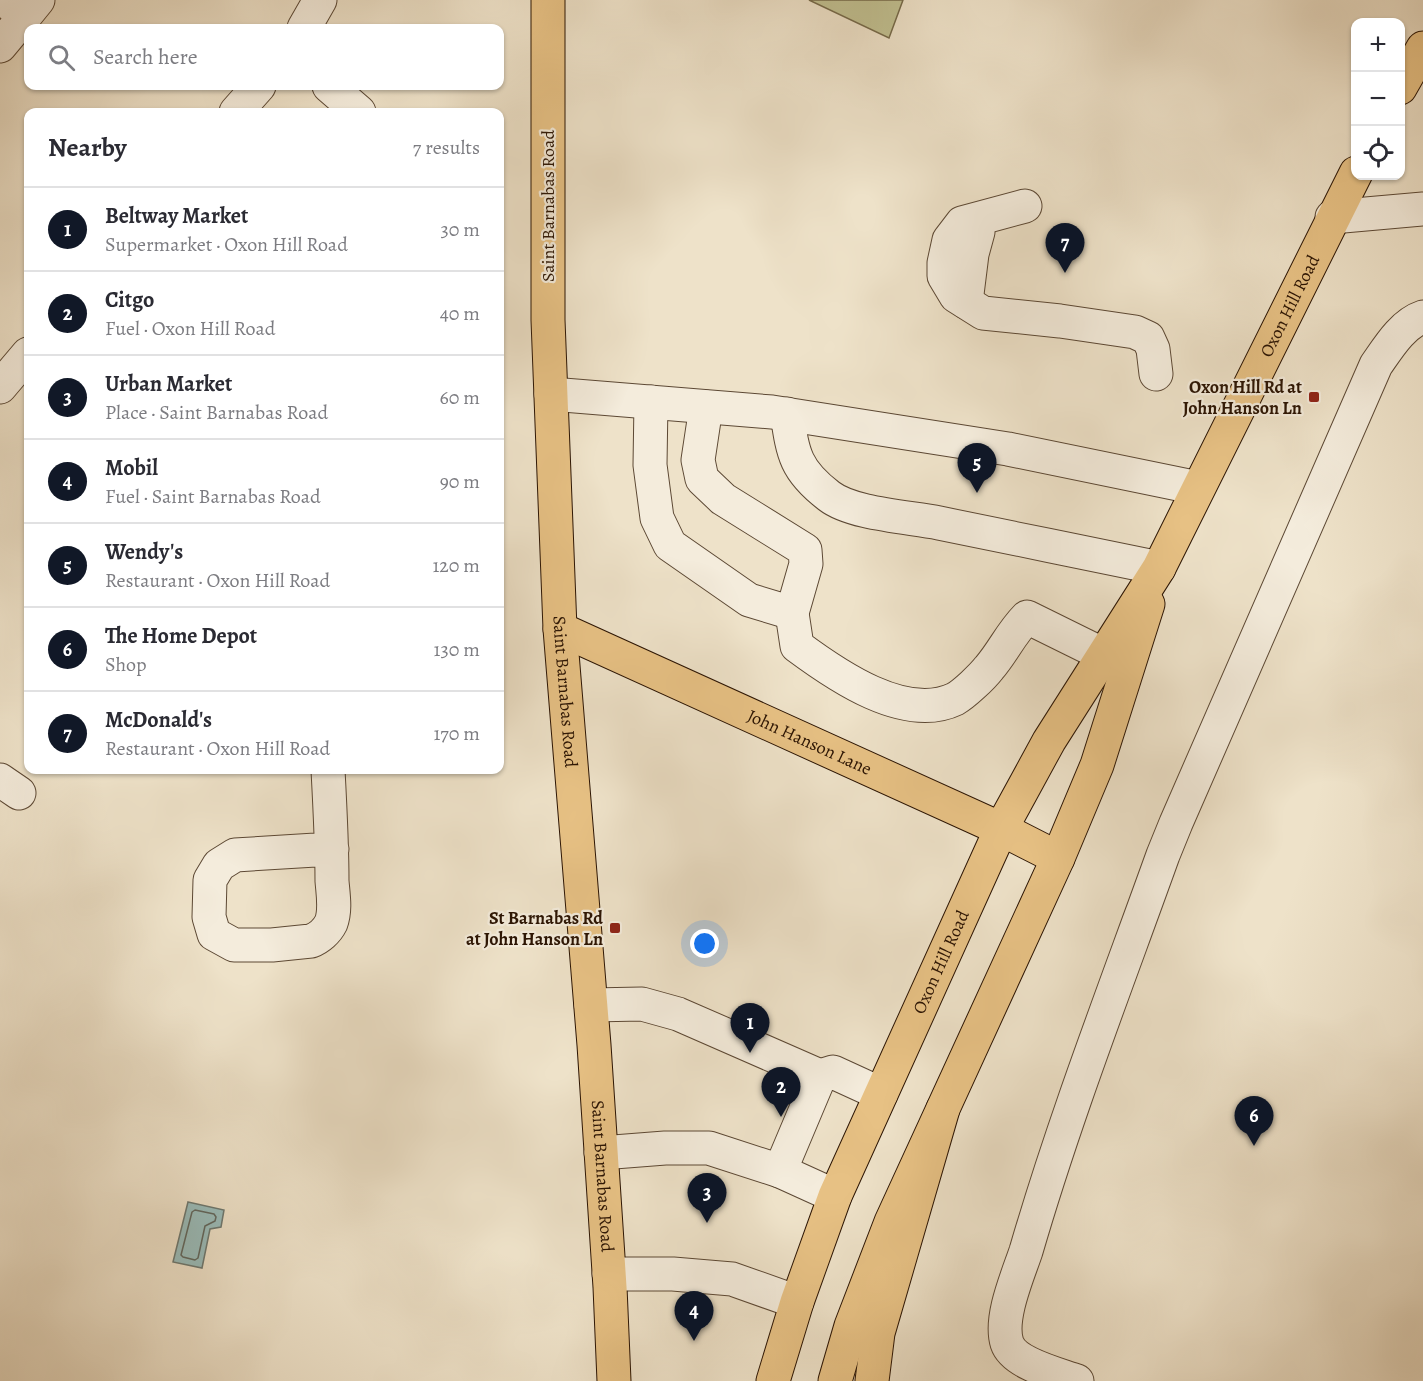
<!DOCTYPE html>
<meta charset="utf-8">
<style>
:root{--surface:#fff;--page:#f7f7f7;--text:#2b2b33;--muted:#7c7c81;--line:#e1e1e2;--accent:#111827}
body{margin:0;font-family:Alegreya,serif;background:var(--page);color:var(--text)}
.controls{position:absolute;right:18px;top:18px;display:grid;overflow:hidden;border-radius:12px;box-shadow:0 2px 4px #0004}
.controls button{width:54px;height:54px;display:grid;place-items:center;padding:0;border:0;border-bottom:2px solid var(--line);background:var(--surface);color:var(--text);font:30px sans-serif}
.you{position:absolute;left:705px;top:944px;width:21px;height:21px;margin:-15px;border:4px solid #fff;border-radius:50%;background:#1a73e8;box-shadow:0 0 0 9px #1a73e833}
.badge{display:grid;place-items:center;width:39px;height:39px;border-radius:50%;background:var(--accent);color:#fff;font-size:20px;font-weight:700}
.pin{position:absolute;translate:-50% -50px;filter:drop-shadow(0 2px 3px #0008)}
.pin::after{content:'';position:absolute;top:32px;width:21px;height:18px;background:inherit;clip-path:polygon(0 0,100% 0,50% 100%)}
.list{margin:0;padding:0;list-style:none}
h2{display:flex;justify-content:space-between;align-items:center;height:78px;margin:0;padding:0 24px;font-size:26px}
h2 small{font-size:20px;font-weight:400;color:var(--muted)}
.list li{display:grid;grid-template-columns:39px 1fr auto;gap:18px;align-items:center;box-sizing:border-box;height:84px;padding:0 24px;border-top:2px solid var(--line)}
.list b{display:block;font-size:22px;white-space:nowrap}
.list p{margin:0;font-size:20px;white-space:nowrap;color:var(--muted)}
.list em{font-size:20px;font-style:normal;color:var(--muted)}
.icon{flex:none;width:33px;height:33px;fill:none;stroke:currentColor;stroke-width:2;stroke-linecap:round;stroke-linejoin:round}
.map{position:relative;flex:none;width:1423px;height:1381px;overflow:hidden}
.search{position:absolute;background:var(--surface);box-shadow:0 2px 4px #0004;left:24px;top:24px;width:480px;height:66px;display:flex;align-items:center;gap:15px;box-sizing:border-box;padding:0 21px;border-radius:12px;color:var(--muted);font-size:22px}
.panel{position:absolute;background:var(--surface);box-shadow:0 2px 4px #0004;left:24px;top:108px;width:480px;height:666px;border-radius:12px}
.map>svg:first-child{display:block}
.green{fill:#c1c091;stroke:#766a4a;stroke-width:1.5}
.water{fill:#9abdbb;stroke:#6e7971;stroke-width:1.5}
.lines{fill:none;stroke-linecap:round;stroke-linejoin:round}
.shore{stroke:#62685f;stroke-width:1.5}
.minor-casing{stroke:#5c4834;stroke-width:35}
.major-casing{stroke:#2b1403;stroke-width:35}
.highway-casing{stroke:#2b1403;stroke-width:35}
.minor{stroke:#f4ecdc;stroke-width:33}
.major{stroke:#e7c184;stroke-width:33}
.highway{stroke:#e7c184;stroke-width:33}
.poi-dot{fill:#8f2418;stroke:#f4ecdc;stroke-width:2}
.labels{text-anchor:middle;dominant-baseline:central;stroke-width:4.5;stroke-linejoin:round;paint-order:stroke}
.street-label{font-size:18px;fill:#2b1403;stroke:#f4ecdc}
.poi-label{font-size:18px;font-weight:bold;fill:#2b1403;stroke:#f4ecdc;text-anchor:end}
</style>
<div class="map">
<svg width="1423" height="1381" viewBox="0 0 1423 1381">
<rect width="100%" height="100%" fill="#eee2c9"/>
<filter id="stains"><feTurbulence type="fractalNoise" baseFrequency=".00333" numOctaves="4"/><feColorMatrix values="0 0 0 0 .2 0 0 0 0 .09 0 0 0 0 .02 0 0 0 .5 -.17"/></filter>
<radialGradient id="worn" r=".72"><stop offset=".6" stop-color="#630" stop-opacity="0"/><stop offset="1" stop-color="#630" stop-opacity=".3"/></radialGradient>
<path class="green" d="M809,0H903L889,38Z"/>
<path class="water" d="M188,1202L224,1210L221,1227L210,1229L202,1268L173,1262Z"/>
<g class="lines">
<path class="shore" d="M195,1210L214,1214L216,1217L215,1221L205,1226L198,1258L195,1260L183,1257L181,1255L192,1212Z"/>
<g class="minor-casing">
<g id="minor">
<path d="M5,0L25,16L38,0"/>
<path d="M304,28L320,0"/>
<path d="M0,46L25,16"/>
<path d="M329,86L359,112"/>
<path d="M236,112L259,86"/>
<path d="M1025,206L962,223L949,240L944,263V276L956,296L983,313L1060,321L1135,332L1148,338L1153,349L1156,374"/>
<path d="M1332,217L1423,209"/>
<path d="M966,302L972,254L978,232L974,221"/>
<path d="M0,387L28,354"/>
<path d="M551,394L772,412L1008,449L1198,488"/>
<path d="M651,402L650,465L657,518L670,545L749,600L792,613L806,564L805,550L723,499L702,479L698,460L706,407"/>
<path d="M787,414C793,454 795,470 829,496C852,514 909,517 939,523C1012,538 1086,553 1159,568"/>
<path d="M792,613L797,646C836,675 905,723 955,699C964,694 982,677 989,668C1003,652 1011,633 1027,617L1102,654"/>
<path d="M328,770C330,807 332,844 332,881C333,894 336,910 331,923C327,931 319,938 311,941L272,945H234L214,934L209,917L210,880L219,865L235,855L332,849"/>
<path d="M0,780L19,793"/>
<path d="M591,1005L642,1004L678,1014L820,1076"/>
<path d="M601,1153L665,1148H709L780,1171"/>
<path d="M835,1196L780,1171L820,1076L833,1072L881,1094"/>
<path d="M609,1274H673L732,1279L797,1302"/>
<path d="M1077,1381C1058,1374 1014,1364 1007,1343C999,1318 1018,1275 1026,1251C1065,1117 1116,986 1163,855L1176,823L1376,365C1388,348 1402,324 1423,317"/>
</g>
</g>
<g class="major-casing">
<g id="major">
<path id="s1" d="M548,0V320L560,629L594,1045L610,1287L614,1381"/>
<path d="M1400,88L1423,48"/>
<path id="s2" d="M560,629L1001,829L1058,858"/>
<path id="s3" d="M773,1381L797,1302L835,1196L1001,829L1049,741L1159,568L1356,173"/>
<path d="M835,1381L851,1326L891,1222L1058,858L1097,765L1148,604"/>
</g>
</g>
<g class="highway-casing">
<path id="highway" d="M872,1381L878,1333L943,1109"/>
</g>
<use href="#minor" class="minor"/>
<use href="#major" class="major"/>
<use href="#highway" class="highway"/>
</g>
<g class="poi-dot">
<rect x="1308" y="391" width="12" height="12" rx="3"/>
<rect x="609" y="922" width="12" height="12" rx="3"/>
</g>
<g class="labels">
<g class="street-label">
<text transform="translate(548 206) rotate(-90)">Saint Barnabas Road</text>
<text stroke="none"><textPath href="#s3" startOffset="1196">Oxon Hill Road</textPath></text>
<text stroke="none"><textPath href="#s1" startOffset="692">Saint Barnabas Road</textPath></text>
<text stroke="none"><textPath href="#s2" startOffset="274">John Hanson Lane</textPath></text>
<text stroke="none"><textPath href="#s3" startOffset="452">Oxon Hill Road</textPath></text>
<text stroke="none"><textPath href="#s1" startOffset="1178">Saint Barnabas Road</textPath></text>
</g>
<g class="poi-label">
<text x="1302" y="387">Oxon Hill Rd at<tspan x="1302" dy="21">John Hanson Ln</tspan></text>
<text x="603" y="918">St Barnabas Rd<tspan x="603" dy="21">at John Hanson Ln</tspan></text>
</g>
</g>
<rect width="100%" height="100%" filter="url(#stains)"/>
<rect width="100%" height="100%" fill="url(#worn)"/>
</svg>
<div class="controls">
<button>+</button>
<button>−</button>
<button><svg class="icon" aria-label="locate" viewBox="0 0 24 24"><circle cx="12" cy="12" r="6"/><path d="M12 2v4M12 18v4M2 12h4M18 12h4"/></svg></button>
</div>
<div class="you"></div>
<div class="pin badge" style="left:750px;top:1053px">1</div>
<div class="pin badge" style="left:781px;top:1117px">2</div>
<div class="pin badge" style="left:707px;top:1223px">3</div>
<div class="pin badge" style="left:694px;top:1341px">4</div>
<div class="pin badge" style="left:977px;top:493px">5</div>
<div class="pin badge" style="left:1254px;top:1146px">6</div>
<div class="pin badge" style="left:1065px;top:273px">7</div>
<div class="search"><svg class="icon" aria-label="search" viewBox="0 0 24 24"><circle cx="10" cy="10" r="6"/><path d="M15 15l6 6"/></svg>Search here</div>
<section class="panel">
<h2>Nearby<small>7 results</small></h2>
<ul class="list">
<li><span class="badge">1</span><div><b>Beltway Market</b><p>Supermarket · Oxon Hill Road</p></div><em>30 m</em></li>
<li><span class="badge">2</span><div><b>Citgo</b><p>Fuel · Oxon Hill Road</p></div><em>40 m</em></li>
<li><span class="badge">3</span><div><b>Urban Market</b><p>Place · Saint Barnabas Road</p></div><em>60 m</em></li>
<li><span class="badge">4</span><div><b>Mobil</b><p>Fuel · Saint Barnabas Road</p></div><em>90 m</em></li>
<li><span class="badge">5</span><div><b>Wendy's</b><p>Restaurant · Oxon Hill Road</p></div><em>120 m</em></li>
<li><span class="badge">6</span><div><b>The Home Depot</b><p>Shop</p></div><em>130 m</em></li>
<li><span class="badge">7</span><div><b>McDonald's</b><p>Restaurant · Oxon Hill Road</p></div><em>170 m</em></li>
</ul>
</section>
</div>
